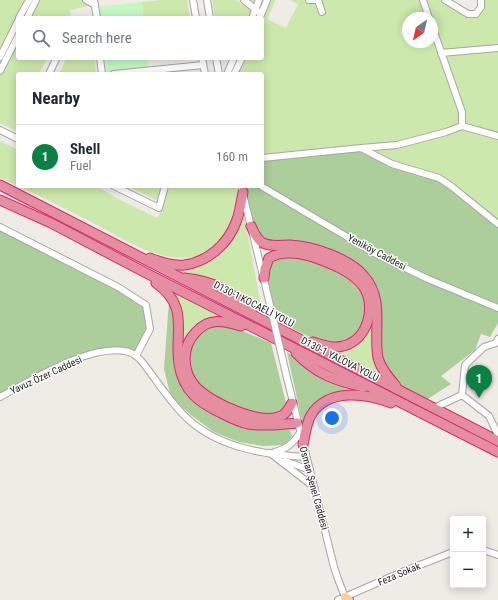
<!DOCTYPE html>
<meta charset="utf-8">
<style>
:root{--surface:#fff;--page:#f6f6f7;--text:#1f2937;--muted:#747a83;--line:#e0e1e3;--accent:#0b8043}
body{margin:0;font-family:"Roboto Condensed",sans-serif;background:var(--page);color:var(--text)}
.controls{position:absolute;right:12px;bottom:12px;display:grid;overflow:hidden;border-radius:4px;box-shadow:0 2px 10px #0003}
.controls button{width:36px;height:36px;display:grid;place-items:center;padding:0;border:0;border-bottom:1px solid var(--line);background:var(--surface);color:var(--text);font:20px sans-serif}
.compass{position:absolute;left:402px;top:12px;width:36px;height:36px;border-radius:50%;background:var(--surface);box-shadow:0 2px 10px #0003;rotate:214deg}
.you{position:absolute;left:332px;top:418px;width:14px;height:14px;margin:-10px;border:3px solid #fff;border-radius:50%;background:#1a73e8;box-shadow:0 0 0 6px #1a73e833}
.badge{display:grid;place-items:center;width:26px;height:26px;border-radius:50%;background:var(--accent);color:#fff;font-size:13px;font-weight:700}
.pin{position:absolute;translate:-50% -33px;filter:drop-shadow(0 1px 2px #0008)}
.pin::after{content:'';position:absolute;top:21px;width:14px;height:12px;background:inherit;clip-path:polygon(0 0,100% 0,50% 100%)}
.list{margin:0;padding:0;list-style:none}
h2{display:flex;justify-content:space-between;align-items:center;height:52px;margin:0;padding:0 16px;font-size:17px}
h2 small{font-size:13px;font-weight:400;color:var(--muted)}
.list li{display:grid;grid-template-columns:26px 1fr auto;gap:12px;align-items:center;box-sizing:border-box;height:64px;padding:0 16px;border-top:1px solid var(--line)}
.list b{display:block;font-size:15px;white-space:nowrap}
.list p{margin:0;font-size:13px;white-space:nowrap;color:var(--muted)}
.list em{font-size:13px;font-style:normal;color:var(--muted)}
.icon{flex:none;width:22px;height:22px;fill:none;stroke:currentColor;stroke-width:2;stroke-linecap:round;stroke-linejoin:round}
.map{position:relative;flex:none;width:498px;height:600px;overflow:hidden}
.search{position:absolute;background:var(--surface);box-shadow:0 2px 10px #0003;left:16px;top:16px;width:248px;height:44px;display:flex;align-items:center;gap:10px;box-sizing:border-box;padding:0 14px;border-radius:4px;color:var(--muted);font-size:15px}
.panel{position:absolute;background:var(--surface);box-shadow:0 2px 10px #0003;left:16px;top:72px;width:248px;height:116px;border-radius:4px}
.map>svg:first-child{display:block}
.grass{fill:#cce8ac;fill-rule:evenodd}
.forest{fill:#acce9a}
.park{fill:#c3f8c4}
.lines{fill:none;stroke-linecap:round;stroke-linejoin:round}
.minor-casing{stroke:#a6a6a6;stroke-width:8}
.major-casing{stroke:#965e03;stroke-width:10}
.highway-casing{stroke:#d7286c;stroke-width:11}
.minor{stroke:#fff;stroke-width:6}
.major{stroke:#face9f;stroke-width:8}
.highway{stroke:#e58ea2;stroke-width:9}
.minor-bridge-casing{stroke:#a6a6a6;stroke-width:8;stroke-linecap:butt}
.minor-bridge{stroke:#fff;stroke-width:6}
.labels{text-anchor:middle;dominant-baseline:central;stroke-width:3;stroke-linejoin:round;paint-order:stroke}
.street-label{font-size:10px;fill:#1f1f1f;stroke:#fff}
</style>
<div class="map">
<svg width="498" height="600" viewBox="0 0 498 600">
<rect width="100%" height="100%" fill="#efebe5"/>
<g class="grass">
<path d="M0,0H82L89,4L88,6L70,10L71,18H18V58H47L39,74H18V132L0,123Z"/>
<path d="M163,0H187L190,18H143L142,2Z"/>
<path d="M212,0H236L241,4L244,0H256L249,18H215Z"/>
<path d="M267,0H276L267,19L286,28L298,4L290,0H445L468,14H476L481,0H498V224L262,158V74H234L242,58H262V18ZM408,18H432V42H408Z"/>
<path d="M63,58H95L96,74H59L66,60Z"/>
<path d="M0,141L18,150V186H96L118,199L157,218L164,207L168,186H236C239,204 235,226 222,239C218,243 214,249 209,253C202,258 180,258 171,257C143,253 117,235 93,223C62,207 32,192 0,178Z"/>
<path d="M128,186H161L158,200H156Z"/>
<path d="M244,216L262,310V311L222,285L191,276L177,269C215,267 232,251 244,216Z"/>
<path d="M173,291L220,317L211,319L182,358L180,306Z"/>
<path d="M373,318L384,376L336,352C356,348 368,339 373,318Z"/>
</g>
<g class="forest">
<path d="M361,148L374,155L439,178L498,224V323L490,337L481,334L475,350L441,376L451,384L423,402L400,390L382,367L377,310L364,275L257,240L241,186H262V158Z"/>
<path d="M0,227L146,305L150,329L136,356L119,350L80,358L0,397Z"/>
<path d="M288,258C323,258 387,287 359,330C355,336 351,342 343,343C323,347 297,330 279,322C276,310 264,278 270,267C273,260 281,259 288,258Z"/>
<path d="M169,301C171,306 175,312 175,318C177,335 172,353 176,370C177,378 180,386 185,393C198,411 235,427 257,430C267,431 277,428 287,427L290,430L292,436L287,443L283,445L263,446L239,442L214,432L191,415L180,405L170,393L164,369Z"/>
<path d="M219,325L238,329L271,343L286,403L280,412C268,415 254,414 243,411C231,407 203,392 197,382C182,360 193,330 219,325Z"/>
<path d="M287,352L306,365L371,394L331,395L303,426Z"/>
</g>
<g class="park">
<path d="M142,2L143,18H100L99,7Z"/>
<path d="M105,58H147L148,67L107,72Z"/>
</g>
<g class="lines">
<g class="minor-casing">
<g id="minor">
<path d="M86,0L95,5"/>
<path d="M94,0L97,18"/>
<path d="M193,0L196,18"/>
<path d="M207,0L210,18"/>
<path d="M244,0L261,14"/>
<path d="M309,0H315"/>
<path d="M318,0L322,12"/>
<path d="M423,0L429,18"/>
<path d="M445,0L468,14H476L481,7V0"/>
<path d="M260,17L267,0"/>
<path d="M19,18L29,0"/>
<path d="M27,18L36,0"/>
<path d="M252,18L259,0"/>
<path d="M441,53L498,48"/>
<path d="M0,57L18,21"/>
<path d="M100,58L102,74"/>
<path d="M202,58L205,74"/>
<path d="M216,58L219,74"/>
<path d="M0,71L18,36"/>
<path d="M49,74L56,59"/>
<path d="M114,74L203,65"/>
<path d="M227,74L234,58"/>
<path d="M234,74L242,58"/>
<path d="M462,126L498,136"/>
<path d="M0,130L18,139"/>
<path d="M361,148L397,145L446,132L462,126V112L432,26"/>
<path d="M262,158L361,148L392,164L439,178L451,186L498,224"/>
<path d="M114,186L159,208L165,186"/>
<path d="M241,186L266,288"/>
<path d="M261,186L376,254L428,279L498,308"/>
<path d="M0,227L118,287L146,305L150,329L136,356"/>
<path d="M287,378L334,567L338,579L345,597"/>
<path d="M462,395L465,365L484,347L496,343L498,339"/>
<path d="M462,395L489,416L498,435"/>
<path d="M0,397C32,380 93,342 129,352C135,354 139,358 143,363C158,382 171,404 189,420C220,448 266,455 306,457"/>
<path d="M434,408L462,395"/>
<path d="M275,452C287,449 293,443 300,433"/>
<path d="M270,453L314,487"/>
<path d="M285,461L310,470"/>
<path d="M483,550L498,555"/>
<path d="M338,600L402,572L453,552"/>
</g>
</g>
<g class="major-casing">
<path id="major" d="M345,597L349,600"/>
</g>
<g class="highway-casing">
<g id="highway">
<path d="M0,185L498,441"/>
<path d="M0,200L51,223L148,274L498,452"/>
<path d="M251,226C254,232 256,239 263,243C271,247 280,245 290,245C312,246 349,258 364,276C385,300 373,330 378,358C381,369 389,378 396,386"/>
<path d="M150,258C160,262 173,266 184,265C208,262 228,244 236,222C240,213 241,202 243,192"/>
<path d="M184,278C215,281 231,291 252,313"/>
<path d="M264,278L265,269L269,258C283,250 299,253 313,257C330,263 352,271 363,286C377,306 368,340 343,346C333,349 323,345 313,342"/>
<path d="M156,283C190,307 174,331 179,364C183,391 199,403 223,414C231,418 239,422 248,424C264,427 281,424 297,423"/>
<path d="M241,326C224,321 209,317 196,332C181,347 182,372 196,387C211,403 262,427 283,415C287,412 290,407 292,403"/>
<path d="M296,353C316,374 336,381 364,387"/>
<path d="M303,445C305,435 306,424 311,415C328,388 366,393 391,403"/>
</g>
</g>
<use href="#minor" class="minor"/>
<use href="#major" class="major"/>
<use href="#highway" class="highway"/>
<g class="minor-bridge-casing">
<path id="minor-bridge" d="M266,288L287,378"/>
</g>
<use href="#minor-bridge" class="minor-bridge"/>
</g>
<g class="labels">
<g class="street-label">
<text transform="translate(377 252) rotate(28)">Yeniköy Caddesi</text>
<text transform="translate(254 304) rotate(27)">D130-1 KOCAELİ YOLU</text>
<text transform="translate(340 359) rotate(27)">D130-1 YALOVA YOLU</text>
<text transform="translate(46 375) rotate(-25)">Yavuz Özer Caddesi</text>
<text transform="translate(314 488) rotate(75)">Osman Şenel Caddesi</text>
<text transform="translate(399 574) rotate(-23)">Feza Sokak</text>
</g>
</g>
</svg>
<div class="controls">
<button>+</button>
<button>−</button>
</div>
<svg class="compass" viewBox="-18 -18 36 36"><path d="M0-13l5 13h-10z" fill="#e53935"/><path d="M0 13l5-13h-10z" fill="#747a83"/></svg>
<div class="you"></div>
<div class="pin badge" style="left:479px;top:398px">1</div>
<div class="search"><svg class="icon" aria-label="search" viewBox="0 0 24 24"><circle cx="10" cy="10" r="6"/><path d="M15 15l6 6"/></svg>Search here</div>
<section class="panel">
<h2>Nearby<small></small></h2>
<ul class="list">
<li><span class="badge">1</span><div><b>Shell</b><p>Fuel</p></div><em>160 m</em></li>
</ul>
</section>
</div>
